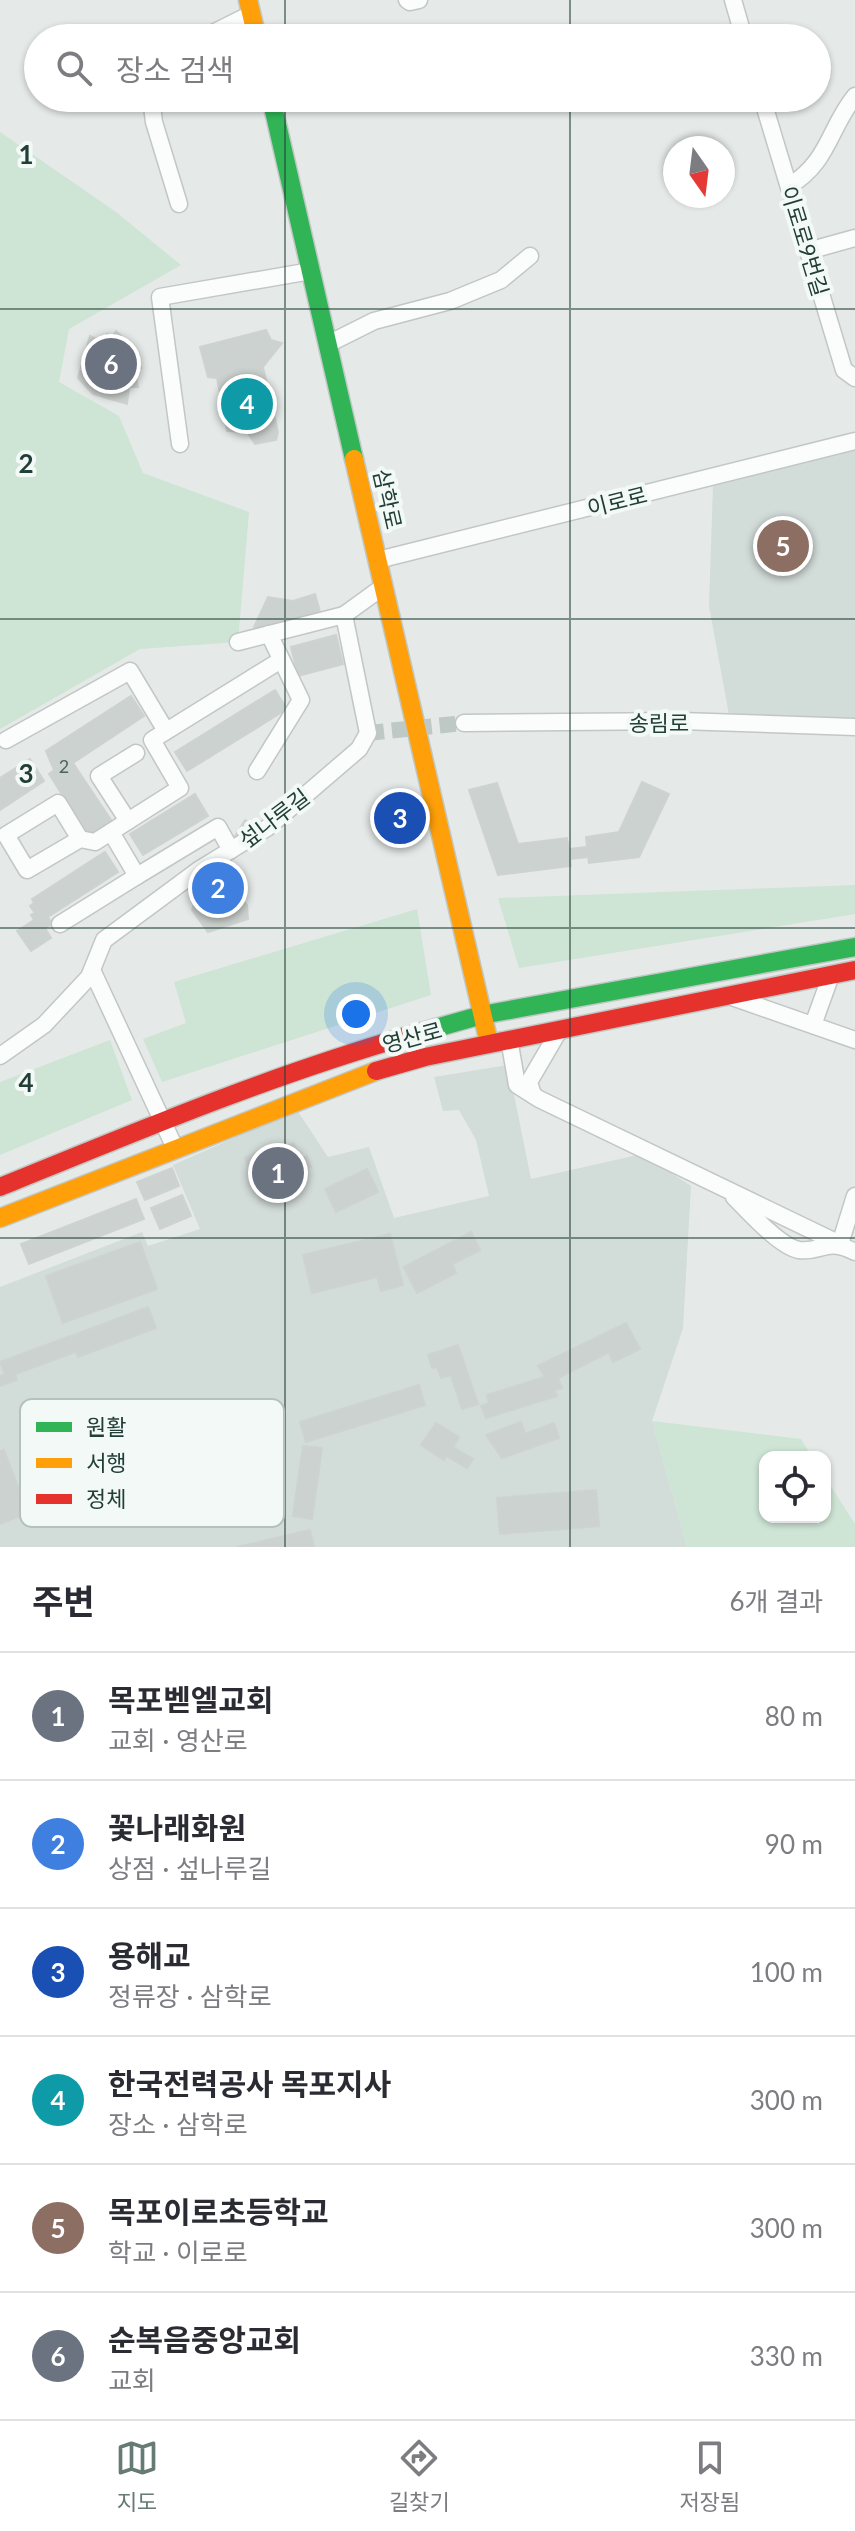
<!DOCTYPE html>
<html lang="ko">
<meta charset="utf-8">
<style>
:root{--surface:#fff;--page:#f7f7f7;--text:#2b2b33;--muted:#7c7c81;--line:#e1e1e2;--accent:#667b75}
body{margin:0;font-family:Lato,"Noto Sans KR",sans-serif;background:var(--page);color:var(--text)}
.controls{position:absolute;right:24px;bottom:24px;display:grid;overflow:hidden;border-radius:16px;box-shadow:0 2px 6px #0004}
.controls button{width:72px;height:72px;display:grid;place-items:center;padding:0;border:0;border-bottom:2px solid var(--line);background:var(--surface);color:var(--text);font:40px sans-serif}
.compass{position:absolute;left:663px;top:136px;width:72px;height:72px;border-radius:50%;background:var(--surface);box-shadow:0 2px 6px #0004;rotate:166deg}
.you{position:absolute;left:356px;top:1014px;width:28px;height:28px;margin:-20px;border:6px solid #fff;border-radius:50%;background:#1a73e8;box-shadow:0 0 0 12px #1a73e833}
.badge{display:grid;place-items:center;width:52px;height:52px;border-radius:50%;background:var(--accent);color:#fff;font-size:26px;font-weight:700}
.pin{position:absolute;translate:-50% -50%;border:4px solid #fff;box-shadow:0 2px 8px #0006}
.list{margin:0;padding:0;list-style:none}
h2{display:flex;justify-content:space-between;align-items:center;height:104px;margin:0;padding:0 32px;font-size:34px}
h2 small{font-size:26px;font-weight:400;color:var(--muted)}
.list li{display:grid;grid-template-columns:52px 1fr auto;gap:24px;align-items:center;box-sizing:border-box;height:128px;padding:0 32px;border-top:2px solid var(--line)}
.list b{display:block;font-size:30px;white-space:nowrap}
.list p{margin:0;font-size:26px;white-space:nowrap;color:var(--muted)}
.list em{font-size:26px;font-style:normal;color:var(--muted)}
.icon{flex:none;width:44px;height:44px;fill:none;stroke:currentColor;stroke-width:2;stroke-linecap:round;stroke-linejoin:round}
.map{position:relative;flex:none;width:855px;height:1547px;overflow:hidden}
.search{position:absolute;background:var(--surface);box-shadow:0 2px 6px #0004;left:24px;right:24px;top:24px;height:88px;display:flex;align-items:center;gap:20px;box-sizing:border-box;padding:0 28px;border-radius:44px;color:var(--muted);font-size:30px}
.sheet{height:872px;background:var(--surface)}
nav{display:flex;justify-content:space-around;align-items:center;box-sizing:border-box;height:112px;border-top:2px solid var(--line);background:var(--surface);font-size:22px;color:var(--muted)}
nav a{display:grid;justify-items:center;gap:4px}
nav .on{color:var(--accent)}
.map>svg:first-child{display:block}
.built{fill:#d2dcd8}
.green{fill:#cee4d5}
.building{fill:#ccd2cf;stroke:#ced3d1;stroke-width:2}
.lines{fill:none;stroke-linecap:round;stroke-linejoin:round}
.street-tunnel{stroke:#bec8c5;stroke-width:16;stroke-dasharray:16 8;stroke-linecap:butt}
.street-casing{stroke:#c2c7c5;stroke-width:19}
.fast-casing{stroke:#c0c8c5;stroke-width:21}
.slow-casing{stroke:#c0c8c5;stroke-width:21}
.jam-casing{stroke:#c0c8c5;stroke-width:21}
.street{stroke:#fbfcfc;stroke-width:16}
.fast{stroke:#30b455;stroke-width:18}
.slow{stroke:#ff9f0a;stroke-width:18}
.jam{stroke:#e5322d;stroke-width:18}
.grid{fill:none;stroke:#223f37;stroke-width:2;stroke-opacity:0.55}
.labels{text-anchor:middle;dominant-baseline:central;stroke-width:8;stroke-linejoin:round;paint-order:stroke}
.number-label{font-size:18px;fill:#4d645e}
.street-label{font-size:22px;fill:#223f37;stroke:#f3f9f6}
.key{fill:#f3f9f6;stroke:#b4c1bd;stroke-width:2}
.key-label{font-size:22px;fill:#223f37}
.grid-label{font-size:26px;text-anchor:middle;font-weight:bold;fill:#223f37;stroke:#f3f9f6;stroke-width:8;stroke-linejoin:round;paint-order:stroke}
</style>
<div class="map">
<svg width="855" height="1547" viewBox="0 0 855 1547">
<rect width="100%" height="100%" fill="#e5eae8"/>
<g class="built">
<path d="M855,450V718L729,715L709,606L713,486Z"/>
<path d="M508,1065L531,1179L642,1154L691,1186L683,1328L652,1421L687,1547H0V1287L142,1232L148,1246L200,1229L173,1165L297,1110L328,1157L369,1147L394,1218L489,1196L476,1140L459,1110L443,1111L434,1077Z"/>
</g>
<g class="green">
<path d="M0,132L116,212L181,265L69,329L59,382L119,416L143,473L249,512L238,642L140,649L0,729Z"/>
<path d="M855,885V914L519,968L498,898Z"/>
<path d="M417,909L431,995L162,1082L143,1039L186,1023L174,982Z"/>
<path d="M110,1040L132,1100L0,1155V1082Z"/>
<path d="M652,1421L801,1439L812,1457H765V1517H825V1477L855,1524V1547H687Z"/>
</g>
<g class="building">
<path d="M266,330L271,340L282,343L263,367L278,432L276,440L255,444L247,432L227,431L217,378L208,377L200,347Z"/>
<path d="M116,331L131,345L141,368L134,369L138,387H129L127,404L93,394L78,378L90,336L102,342L107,334L112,337Z"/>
<path d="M315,594L321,615L261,630L254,627L268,597L293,601Z"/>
<path d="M336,635L343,664L298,676L291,647Z"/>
<path d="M275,690L287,709L187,771L175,752Z"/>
<path d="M131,696L144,716L73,763L113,823L90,838L49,774L54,770L46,751Z"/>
<path d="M30,759L44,781L0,810V778Z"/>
<path d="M642,782L669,794L639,857L589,863L588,857L570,859L571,866L498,875L469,790L497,783L518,844L567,838L569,849L587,847L586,837L619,832Z"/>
<path d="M195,794L208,816L143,855L130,834Z"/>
<path d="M245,820L255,826L238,840L235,836Z"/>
<path d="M105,852L118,872L48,917L52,924L45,928L51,938L31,951L17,931L34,920L31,915L35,913L30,906L34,903L32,899Z"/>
<path d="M215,872L247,905L248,919L208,932L192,910L198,889Z"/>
<path d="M294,1143L300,1159L307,1156L311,1167L304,1170L306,1176L279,1187L281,1192L261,1200L245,1158L255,1153L257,1158Z"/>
<path d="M172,1168L179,1186L145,1200L137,1182Z"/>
<path d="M367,1169L378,1192L336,1212L325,1189Z"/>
<path d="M182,1195L191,1216L160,1229L151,1208Z"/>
<path d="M136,1199L144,1219L29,1264L21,1244Z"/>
<path d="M471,1232L480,1250L452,1264L456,1273L417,1293L404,1267Z"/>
<path d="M390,1234L403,1285L381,1291L377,1277L312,1293L303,1255Z"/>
<path d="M140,1242L157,1289L63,1323L46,1276Z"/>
<path d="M148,1307L156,1328L78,1357L71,1336Z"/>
<path d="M626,1323L640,1349L613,1362L609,1352L558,1378L562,1388L554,1390L557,1396L486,1418L481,1406L489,1403L487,1395L545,1377L538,1366Z"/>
<path d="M70,1336L76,1352L15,1374L17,1380L0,1386V1376L5,1374L0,1362Z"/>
<path d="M458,1345L478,1404L462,1409L451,1375L441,1378L437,1367L432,1368L428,1355Z"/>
<path d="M419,1385L425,1405L306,1442L300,1422Z"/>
<path d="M521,1422L525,1434L554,1423L559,1438L502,1458L486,1435Z"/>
<path d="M436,1423L459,1437L453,1447L473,1459L467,1468L446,1456L444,1460L421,1445Z"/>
<path d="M303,1446L322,1448L312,1519L293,1516Z"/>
<path d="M4,1450L28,1513L0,1524V1451Z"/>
<path d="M596,1490L599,1526L500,1534L497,1498Z"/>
<path d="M310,1530L314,1547H237Z"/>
</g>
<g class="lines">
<path class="street-tunnel" d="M368,733L464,723"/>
<g class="street-casing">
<g id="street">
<path d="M407,0L410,2L419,0"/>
<path d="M733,0L744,38"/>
<path d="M203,38L251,14"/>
<path d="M151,98L154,122L179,204"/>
<path d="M762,98L844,370L855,378"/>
<path d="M789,186C829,162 829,128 855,96"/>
<path d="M808,251L855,238"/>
<path d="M328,344L374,321L450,301L501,280L530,256"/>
<path d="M180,444L160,297L311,271"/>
<path d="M378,560L855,441"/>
<path d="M238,642L344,615"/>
<path d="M464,723L681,721L855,727"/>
<path d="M6,740L130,671L166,731"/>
<path d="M257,771L301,700L269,634"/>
<path d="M128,821L99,776L136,753"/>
<path d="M80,839L58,803L6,835L27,870L80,839L95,842L180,788L152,740L281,660"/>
<path d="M137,876L218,827L231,850"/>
<path d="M60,924L137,876L111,832"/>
<path d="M92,970L175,1148"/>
<path d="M732,997L855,1040"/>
<path d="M813,1025L831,975"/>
<path d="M509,1039L517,1085L539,1099L840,1244L855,1196"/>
<path d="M0,1056L44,1025L89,977L104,940L200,869L267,828L359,749L368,733L344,615L384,586"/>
<path d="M533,1095L529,1082L560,1029"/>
<path d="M734,1197C748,1211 780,1247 799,1250C822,1253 826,1237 855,1252"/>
</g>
</g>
<g class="fast-casing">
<g id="fast">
<path d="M271,98L354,459"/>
<path d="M404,1037L482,1015L855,947"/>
</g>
</g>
<g class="slow-casing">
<g id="slow">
<path d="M248,0L257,38"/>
<path d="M354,459L489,1043"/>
<path d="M0,1218L376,1071"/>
</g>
</g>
<g class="jam-casing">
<g id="jam">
<path d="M376,1071L425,1057L855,970"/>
<path d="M0,1187C133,1133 266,1077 404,1037"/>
</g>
</g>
<use href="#street" class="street"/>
<use href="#fast" class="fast"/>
<use href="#slow" class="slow"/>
<use href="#jam" class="jam"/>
</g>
<path class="grid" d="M285,0V38M570,0V38M285,98V1547M570,98V1547M0,309H855M0,619H855M0,928H855M0,1238H855"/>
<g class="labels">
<g class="number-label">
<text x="64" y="766">2</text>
</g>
<g class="street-label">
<text transform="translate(805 241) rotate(73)">이로로9번길</text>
<text transform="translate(388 499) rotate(77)">삼학로</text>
<text transform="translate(617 501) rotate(-14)">이로로</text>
<text x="659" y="722">송림로</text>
<text transform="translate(274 818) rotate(-37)">섶나루길</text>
<text transform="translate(412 1037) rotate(-15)">영산로</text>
</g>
</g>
<rect x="20" y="1399" width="264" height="128" rx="12" class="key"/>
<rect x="36" y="1422" width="36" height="10" fill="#30b455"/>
<rect x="36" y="1458" width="36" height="10" fill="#ff9f0a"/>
<rect x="36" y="1494" width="36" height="10" fill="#e5322d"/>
<g class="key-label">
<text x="86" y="1435">원활</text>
<text x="86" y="1471">서행</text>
<text x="86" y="1507">정체</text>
</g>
<g class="grid-label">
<text x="26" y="164">1</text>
<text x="26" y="473">2</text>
<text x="26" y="783">3</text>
<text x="26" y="1092">4</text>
</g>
</svg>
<div class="controls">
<button><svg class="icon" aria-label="locate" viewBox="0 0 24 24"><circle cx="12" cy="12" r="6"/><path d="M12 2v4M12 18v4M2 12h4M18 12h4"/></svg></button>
</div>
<svg class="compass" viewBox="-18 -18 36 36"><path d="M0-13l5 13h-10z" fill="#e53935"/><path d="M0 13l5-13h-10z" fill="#7c7c81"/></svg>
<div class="you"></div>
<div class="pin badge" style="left:278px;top:1173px;background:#6b7280">1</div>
<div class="pin badge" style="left:218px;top:888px;background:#3f7fe0">2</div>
<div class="pin badge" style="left:400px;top:818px;background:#1a4fb4">3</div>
<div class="pin badge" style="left:247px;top:404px;background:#0f9aa8">4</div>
<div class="pin badge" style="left:783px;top:546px;background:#8d6e63">5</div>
<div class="pin badge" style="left:111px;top:364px;background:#6b7280">6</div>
<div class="search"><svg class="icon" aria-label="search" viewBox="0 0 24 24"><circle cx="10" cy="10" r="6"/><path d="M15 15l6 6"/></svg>장소 검색</div>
</div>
<section class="sheet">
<h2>주변<small>6개 결과</small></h2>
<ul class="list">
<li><span class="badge" style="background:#6b7280">1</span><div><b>목포벧엘교회</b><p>교회 · 영산로</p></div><em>80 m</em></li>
<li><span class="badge" style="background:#3f7fe0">2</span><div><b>꽃나래화원</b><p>상점 · 섶나루길</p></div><em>90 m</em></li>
<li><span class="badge" style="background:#1a4fb4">3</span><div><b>용해교</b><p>정류장 · 삼학로</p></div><em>100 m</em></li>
<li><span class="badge" style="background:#0f9aa8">4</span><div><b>한국전력공사 목포지사</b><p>장소 · 삼학로</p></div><em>300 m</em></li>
<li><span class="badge" style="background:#8d6e63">5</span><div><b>목포이로초등학교</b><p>학교 · 이로로</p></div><em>300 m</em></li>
<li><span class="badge" style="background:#6b7280">6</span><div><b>순복음중앙교회</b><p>교회</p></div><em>330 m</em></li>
</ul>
</section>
<nav>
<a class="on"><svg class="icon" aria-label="map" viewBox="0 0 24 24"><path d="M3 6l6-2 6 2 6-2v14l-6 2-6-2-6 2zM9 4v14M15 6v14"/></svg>지도</a>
<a><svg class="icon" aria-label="directions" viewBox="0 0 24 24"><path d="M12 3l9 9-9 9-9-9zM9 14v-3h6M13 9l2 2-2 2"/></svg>길찾기</a>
<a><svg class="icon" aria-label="saved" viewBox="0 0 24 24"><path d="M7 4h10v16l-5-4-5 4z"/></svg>저장됨</a>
</nav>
